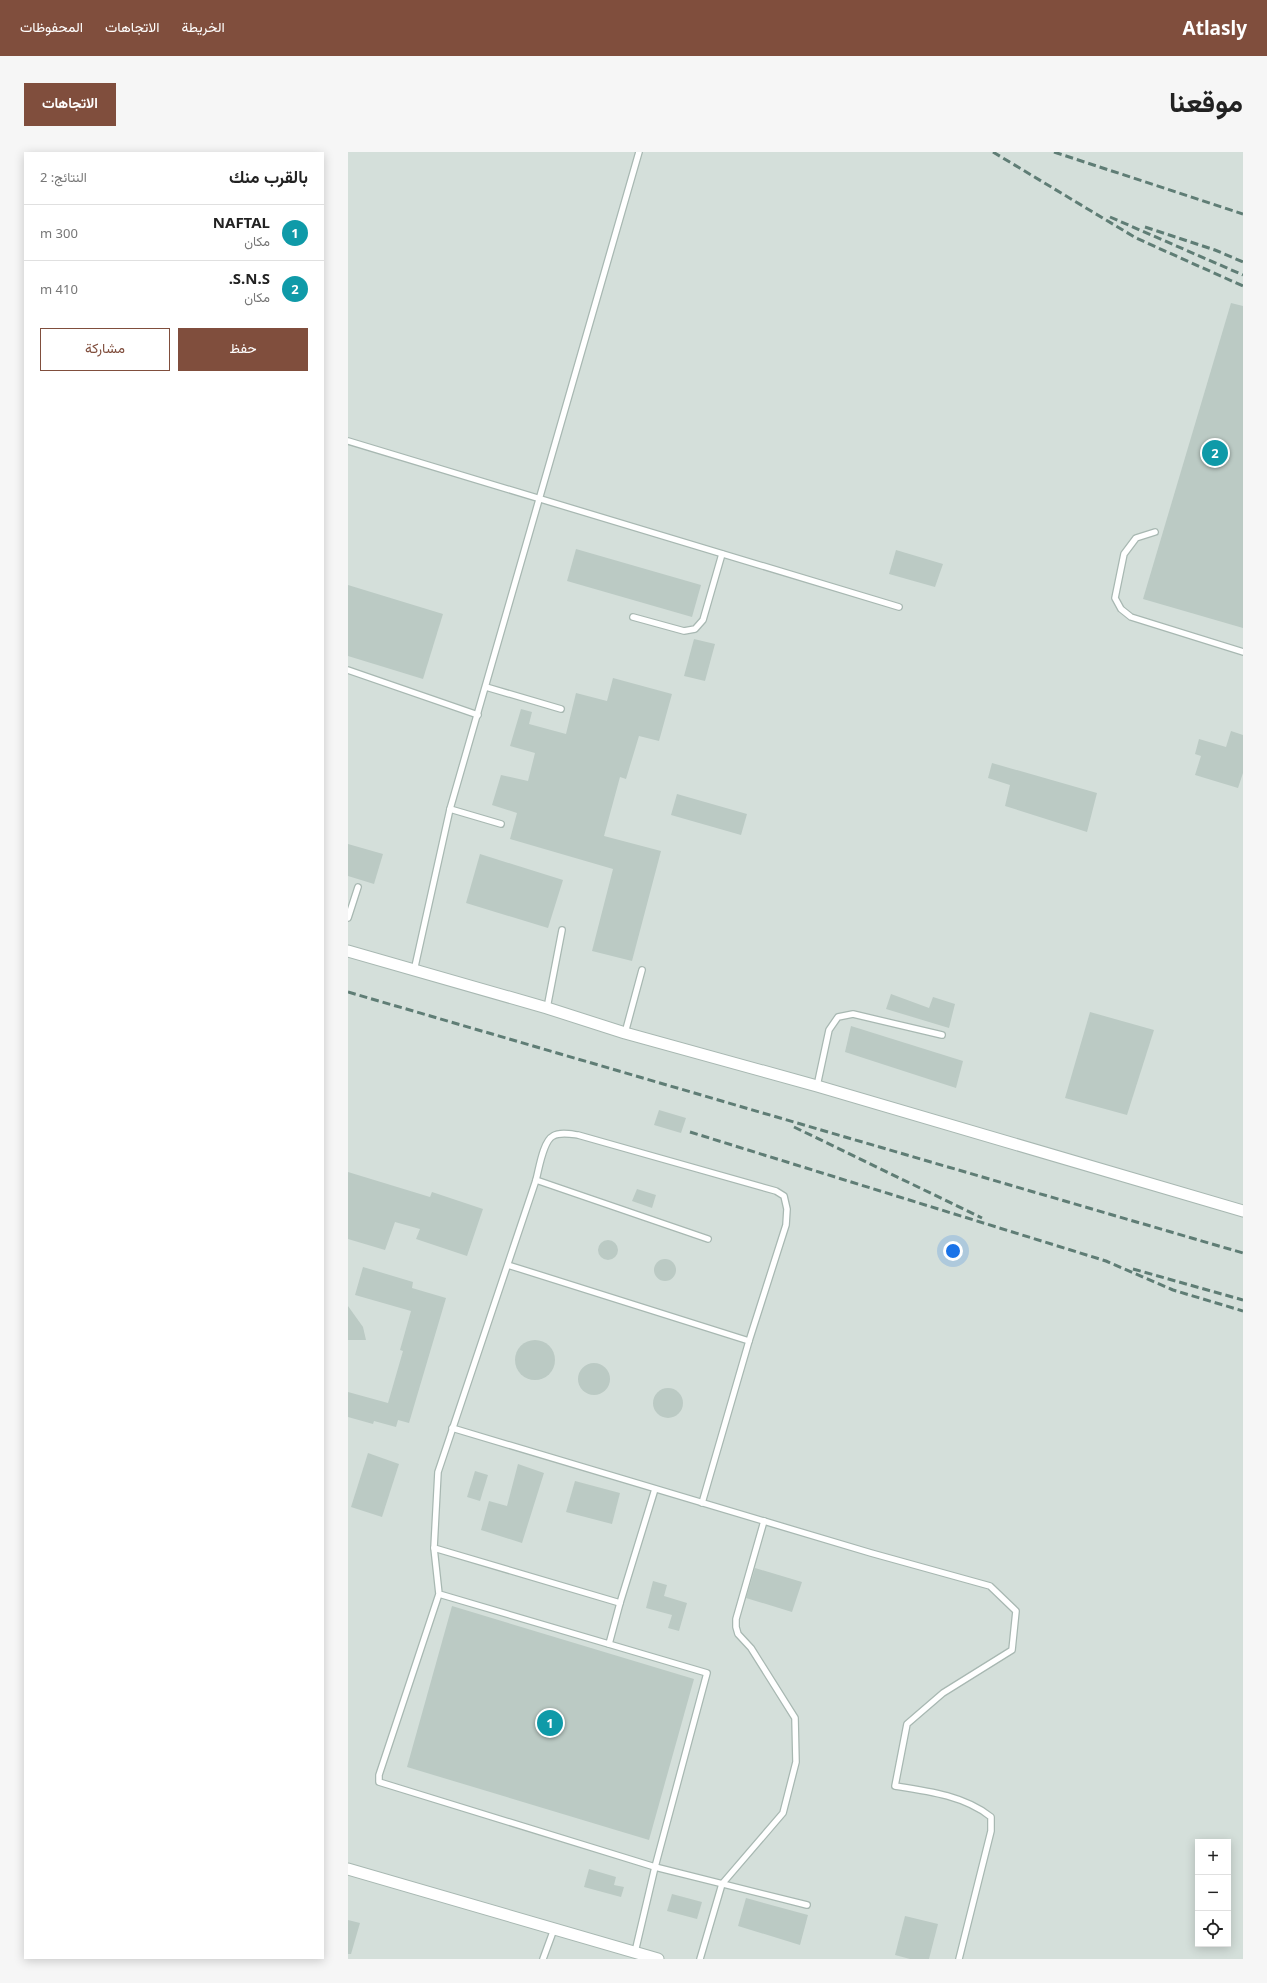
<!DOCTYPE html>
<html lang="ar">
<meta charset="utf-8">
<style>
:root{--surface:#fff;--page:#f6f6f6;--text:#222;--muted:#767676;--line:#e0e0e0;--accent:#804e3d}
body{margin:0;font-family:"Noto Sans",Vazirmatn,sans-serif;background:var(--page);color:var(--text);direction:rtl}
.controls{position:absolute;right:12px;bottom:12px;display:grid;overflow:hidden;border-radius:0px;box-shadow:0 2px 10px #0003}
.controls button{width:36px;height:36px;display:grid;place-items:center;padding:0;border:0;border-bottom:1px solid var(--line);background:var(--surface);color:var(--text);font:20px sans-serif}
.you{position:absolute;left:605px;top:1099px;width:14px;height:14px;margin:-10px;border:3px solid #fff;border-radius:50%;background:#1a73e8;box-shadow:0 0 0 6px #1a73e833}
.badge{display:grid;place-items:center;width:26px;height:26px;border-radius:50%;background:var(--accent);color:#fff;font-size:13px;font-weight:700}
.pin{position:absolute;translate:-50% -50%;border:2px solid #fff;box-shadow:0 1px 4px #0006}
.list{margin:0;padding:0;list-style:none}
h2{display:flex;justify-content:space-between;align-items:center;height:52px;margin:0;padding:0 16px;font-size:17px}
h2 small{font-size:13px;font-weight:400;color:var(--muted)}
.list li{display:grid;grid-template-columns:26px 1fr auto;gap:12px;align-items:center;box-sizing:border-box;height:56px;padding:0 16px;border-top:1px solid var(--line)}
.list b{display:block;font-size:15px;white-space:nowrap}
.list p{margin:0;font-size:13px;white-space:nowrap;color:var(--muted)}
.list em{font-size:13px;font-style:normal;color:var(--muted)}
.actions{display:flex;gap:8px;padding:12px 16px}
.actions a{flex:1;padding:9px 0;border:1px solid var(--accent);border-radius:0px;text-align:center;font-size:14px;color:var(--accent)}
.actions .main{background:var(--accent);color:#fff}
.icon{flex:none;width:22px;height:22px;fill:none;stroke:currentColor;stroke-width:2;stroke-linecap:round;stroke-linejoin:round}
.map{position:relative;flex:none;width:895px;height:1807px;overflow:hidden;direction:ltr;border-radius:0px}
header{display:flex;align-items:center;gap:24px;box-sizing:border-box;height:56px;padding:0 20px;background:var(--accent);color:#fff}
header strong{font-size:19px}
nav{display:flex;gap:22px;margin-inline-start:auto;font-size:14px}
.intro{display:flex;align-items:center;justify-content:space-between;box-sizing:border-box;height:96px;padding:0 24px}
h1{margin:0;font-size:28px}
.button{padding:10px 18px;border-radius:0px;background:var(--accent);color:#fff;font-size:14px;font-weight:700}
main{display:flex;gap:24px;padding:0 24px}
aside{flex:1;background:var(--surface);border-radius:0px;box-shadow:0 2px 10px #0003}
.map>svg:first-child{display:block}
.built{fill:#d4dfda;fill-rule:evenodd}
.building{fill:#bbcac4}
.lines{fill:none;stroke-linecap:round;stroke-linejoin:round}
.service-casing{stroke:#a8b8b2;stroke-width:8}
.minor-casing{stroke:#a8b8b2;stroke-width:13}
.service{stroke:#fff;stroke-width:5.5}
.minor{stroke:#fff;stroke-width:11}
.rail{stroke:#5f7d75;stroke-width:3;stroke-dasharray:8 4;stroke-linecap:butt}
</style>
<header>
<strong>Atlasly</strong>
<nav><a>الخريطة</a><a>الاتجاهات</a><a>المحفوظات</a></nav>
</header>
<div class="intro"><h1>موقعنا</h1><a class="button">الاتجاهات</a></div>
<main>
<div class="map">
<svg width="895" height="1807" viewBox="0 0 895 1807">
<rect width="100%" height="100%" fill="#e6efeb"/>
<path class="built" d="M0,0H895V1807H0ZM850,1690H880V1792H850Z"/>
<g class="building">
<path d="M883,151L895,154V476L795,447Z"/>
<path d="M228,397L353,433L344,465L219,429Z"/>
<path d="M548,398L595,412L587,435L541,422Z"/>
<path d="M0,433L95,462L75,527L0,504Z"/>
<path d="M346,487L367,492L357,529L336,524Z"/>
<path d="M265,526L324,542L311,589L291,584L278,627L272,625L256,684L313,699L284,809L244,799L265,717L162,687L169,661L144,653L153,623L180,629L187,601L162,594L173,557L184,560L181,572L218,582L228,541L259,549Z"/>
<path d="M883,579L895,583V621L890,636L847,623L853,604L847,602L851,587L878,595Z"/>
<path d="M644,611L749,641L739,680L657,654L662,633L640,626Z"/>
<path d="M329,642L399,662L393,683L323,663Z"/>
<path d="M0,692L35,702L26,732L0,724Z"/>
<path d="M132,702L215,728L200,776L118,751Z"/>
<path d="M543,842L581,856L585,845L607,852L601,876L538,857Z"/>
<path d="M742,860L806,878L779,963L717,946Z"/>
<path d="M503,874L615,909L608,936L497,900Z"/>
<path d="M311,958L338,966L333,981L306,973Z"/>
<path d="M0,1020L82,1045L84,1040L135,1057L119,1104L68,1087L72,1077L47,1070L37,1098L0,1087Z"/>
<path d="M289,1037L308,1043L304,1056L284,1049Z"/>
<circle cx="260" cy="1098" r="10"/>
<circle cx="317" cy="1118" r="11"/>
<path d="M15,1115L65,1130L64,1136L98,1146L61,1271L50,1268L48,1275L26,1269L25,1272L0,1265V1240L40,1251L55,1199L52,1198L63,1159L7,1143Z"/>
<path d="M0,1154L15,1175L18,1188H0Z"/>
<circle cx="187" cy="1208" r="20"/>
<circle cx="246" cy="1227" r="16"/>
<circle cx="320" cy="1251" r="15"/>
<path d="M20,1301L51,1312L34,1365L3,1355Z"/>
<path d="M170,1312L196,1321L174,1391L133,1378L141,1349L159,1354Z"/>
<path d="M127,1319L140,1323L132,1349L119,1345Z"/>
<path d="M227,1329L272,1341L264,1372L218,1360Z"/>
<path d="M407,1416L454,1430L444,1460L398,1446Z"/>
<path d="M305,1429L319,1433L316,1444L339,1451L331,1479L320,1476L324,1463L298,1456Z"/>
<path d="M104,1454L346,1527L301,1688L59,1615Z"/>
<path d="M241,1717L268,1725L266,1733L276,1735L273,1745L236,1735Z"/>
<path d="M324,1742L354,1750L349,1767L319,1759Z"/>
<path d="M398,1746L460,1763L452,1793L390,1774Z"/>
<path d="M557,1764L590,1772L581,1807H562L547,1803Z"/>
<path d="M0,1768L12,1771L3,1802H0Z"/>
</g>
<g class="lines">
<g class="service-casing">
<g id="service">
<path d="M0,289L551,455"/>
<path d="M807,380L788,386L776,402L767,446L773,457L783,465L895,500"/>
<path d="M285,465L336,479L347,477L355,468L374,402"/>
<path d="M0,518L130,563"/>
<path d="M138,535L213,557"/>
<path d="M102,657L153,672"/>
<path d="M0,766L10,735"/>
<path d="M66,819L102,657L291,0"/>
<path d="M199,856L214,778"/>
<path d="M277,881L294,818"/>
<path d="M469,934L481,878L490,865L505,862L594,883"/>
<path d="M188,1028L360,1087"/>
<path d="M160,1113L401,1189"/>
<path d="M104,1276L523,1401L642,1434L668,1459L664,1498L595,1541L559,1572L547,1634C580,1639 617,1644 643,1665V1679L611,1807"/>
<path d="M307,1337L272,1451L86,1396L90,1320L188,1028C191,1017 195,989 205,984C212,980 222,982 230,983L428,1039L436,1044L439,1057L438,1073L401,1189L354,1351"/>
<path d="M86,1396L91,1442L31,1623V1630L307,1715L359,1521L91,1442"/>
<path d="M261,1492L272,1451"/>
<path d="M287,1800L307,1715L459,1753"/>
<path d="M195,1807L206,1777"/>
<path d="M352,1807L374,1732L435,1661L448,1610L447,1566L403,1496L390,1482L388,1475V1467L416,1369"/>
</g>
</g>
<g class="minor-casing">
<g id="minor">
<path d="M0,799L199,856L277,881L469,934L895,1059"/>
<path d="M0,1717L310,1807"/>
</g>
</g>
<use href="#service" class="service"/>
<use href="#minor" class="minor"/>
<g class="rail">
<path d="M645,0L788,86L895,134"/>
<path d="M706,0L895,62"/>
<path d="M762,65L895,123"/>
<path d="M797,75L867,98L895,110"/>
<path d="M0,840L895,1101"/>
<path d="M446,975L634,1066"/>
<path d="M342,980L758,1109L825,1138L895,1159"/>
<path d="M785,1117L895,1148"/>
</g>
</g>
</svg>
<div class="controls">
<button>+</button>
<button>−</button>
<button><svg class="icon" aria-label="locate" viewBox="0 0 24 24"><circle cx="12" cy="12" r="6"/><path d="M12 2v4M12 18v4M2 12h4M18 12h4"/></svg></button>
</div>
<div class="you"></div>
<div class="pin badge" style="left:202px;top:1571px;background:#0f9aa8">1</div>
<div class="pin badge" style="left:867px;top:301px;background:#0f9aa8">2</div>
</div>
<aside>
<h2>بالقرب منك<small>النتائج: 2</small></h2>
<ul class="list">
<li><span class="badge" style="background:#0f9aa8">1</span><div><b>NAFTAL</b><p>مكان</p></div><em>300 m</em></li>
<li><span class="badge" style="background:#0f9aa8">2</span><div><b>S.N.S.</b><p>مكان</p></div><em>410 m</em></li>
</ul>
<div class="actions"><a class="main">حفظ</a><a>مشاركة</a></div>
</aside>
</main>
